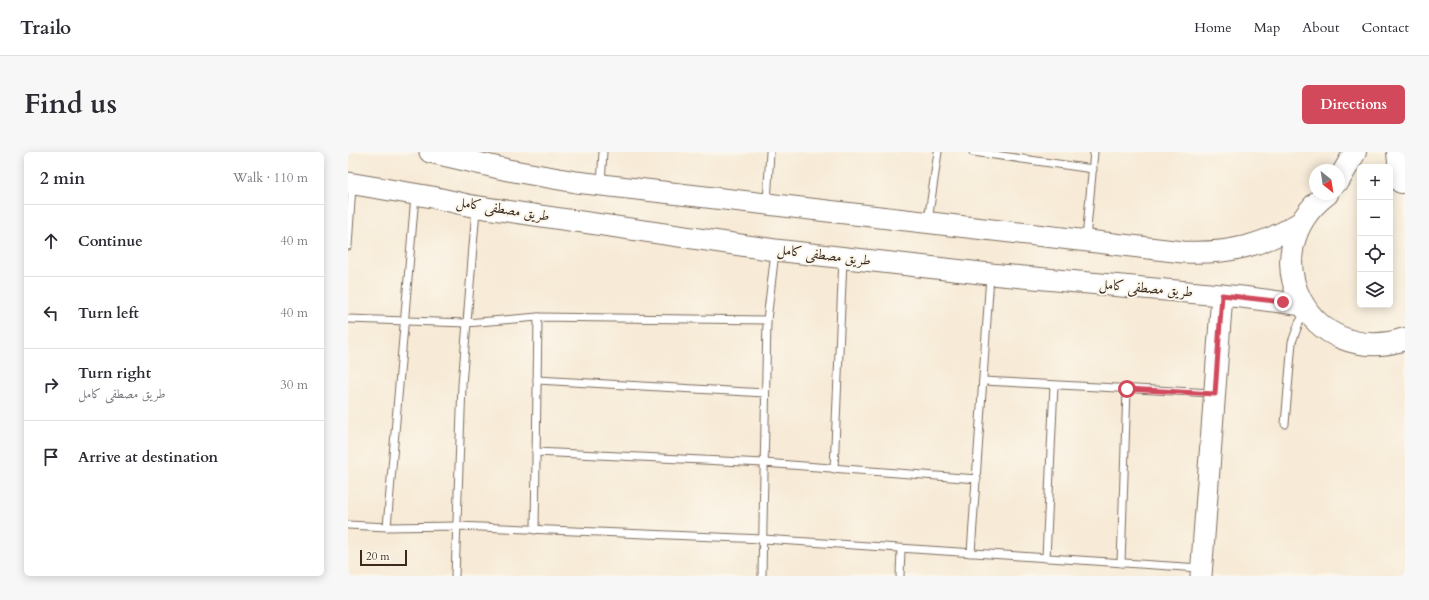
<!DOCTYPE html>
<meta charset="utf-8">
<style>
:root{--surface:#fff;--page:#f7f7f7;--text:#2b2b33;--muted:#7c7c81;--line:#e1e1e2;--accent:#d1495b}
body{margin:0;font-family:Cardo,Amiri,serif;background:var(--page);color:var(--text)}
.controls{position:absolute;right:12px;top:12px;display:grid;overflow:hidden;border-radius:6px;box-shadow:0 2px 10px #0003}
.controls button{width:36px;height:36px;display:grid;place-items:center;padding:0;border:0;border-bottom:1px solid var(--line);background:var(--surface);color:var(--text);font:20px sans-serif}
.compass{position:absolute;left:961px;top:12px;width:36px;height:36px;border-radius:50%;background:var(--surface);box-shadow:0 2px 10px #0003;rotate:150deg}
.scale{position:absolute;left:12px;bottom:10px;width:47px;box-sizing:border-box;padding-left:4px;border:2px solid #3b2a1e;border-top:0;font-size:11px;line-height:14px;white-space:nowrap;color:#3b2a1e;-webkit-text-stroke:3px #fbf7ec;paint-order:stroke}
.stop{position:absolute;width:12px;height:12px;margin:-9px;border:3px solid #d1495b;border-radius:50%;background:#fff}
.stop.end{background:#d1495b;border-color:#fff;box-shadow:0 1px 4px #0008}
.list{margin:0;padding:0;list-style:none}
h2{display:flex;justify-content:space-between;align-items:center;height:52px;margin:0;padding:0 16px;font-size:17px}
h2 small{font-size:13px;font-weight:400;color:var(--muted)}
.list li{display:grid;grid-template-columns:26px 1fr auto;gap:12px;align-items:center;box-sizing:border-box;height:72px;padding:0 16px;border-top:1px solid var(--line)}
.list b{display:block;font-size:15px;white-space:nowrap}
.list p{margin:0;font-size:13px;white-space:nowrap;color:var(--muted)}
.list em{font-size:13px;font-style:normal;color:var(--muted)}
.icon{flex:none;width:22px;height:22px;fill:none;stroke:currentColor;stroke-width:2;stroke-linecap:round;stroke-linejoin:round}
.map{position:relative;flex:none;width:1057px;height:424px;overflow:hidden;border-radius:6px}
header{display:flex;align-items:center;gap:24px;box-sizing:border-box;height:56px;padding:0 20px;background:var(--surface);border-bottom:1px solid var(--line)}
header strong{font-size:19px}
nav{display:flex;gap:22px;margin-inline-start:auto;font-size:14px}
.intro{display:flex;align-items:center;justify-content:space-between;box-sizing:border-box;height:96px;padding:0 24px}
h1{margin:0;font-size:28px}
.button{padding:10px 18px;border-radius:6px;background:var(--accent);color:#fff;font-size:14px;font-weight:700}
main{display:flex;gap:24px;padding:0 24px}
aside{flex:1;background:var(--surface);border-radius:6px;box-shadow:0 2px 10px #0003}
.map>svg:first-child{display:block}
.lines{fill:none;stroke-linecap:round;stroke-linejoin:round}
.lane-casing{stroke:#7d6d5e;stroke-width:9}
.secondary-casing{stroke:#7d6d5e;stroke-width:23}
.highway-casing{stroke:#7d6d5e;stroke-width:24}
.lane{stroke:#fff;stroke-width:7}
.secondary{stroke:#fff;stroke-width:21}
.highway{stroke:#fff;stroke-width:22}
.route{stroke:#d1495b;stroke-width:5}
.labels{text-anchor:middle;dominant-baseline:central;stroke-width:4;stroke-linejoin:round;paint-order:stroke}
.street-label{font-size:14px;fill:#3b2a1e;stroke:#fbf7ec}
</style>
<header>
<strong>Trailo</strong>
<nav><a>Home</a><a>Map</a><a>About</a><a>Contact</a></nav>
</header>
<div class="intro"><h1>Find us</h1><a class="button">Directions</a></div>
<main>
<aside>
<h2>2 min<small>Walk · 110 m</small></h2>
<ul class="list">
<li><svg class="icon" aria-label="ahead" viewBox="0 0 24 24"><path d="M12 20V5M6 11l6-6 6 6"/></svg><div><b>Continue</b></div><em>40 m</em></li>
<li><svg class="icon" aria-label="left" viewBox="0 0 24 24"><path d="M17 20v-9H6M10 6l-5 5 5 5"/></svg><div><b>Turn left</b></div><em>40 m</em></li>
<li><svg class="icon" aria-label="right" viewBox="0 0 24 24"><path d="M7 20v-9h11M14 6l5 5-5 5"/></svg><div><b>Turn right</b><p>طريق مصطفى كامل</p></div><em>30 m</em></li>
<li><svg class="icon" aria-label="arrive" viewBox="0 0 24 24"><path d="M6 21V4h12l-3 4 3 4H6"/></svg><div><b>Arrive at destination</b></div></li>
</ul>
</aside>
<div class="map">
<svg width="1057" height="424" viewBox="0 0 1057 424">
<rect width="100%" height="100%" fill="#fbf7ec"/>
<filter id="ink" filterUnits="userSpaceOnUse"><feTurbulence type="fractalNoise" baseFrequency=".025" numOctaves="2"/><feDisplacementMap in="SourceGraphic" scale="8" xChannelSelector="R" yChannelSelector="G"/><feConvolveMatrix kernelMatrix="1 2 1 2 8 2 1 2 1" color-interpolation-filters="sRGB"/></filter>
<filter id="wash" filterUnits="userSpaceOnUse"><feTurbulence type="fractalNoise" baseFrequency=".012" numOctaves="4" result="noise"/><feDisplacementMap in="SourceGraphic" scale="16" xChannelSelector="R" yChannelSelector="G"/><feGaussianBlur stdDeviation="0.9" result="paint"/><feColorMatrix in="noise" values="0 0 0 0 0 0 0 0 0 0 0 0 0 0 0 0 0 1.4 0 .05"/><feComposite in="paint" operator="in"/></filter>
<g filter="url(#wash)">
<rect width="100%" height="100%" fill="#f7ead6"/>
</g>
<g filter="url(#ink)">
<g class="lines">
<g class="lane-casing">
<g id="lane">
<path d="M625,0L745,17"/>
<path d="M253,32L255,0"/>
<path d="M419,50L422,0"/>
<path d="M580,69L590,0"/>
<path d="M738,87L746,0"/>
<path d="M0,94L4,34"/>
<path d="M0,167L118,171L190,165L419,168"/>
<path d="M189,228L417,241"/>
<path d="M635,229L865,241"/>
<path d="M937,272L944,190L951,171L958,159"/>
<path d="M188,300L416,311L629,327"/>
<path d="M486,317L495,107"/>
<path d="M0,373L39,375L110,374L415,387L852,416"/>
<path d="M39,375L67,44"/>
<path d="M187,378L190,165"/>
<path d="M623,401L642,124"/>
<path d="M698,406L706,233"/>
<path d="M773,411L779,237"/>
<path d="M107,424L114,233L128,57"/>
<path d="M414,424L419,168L427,100"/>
<path d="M552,424L553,397"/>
</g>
</g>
<g class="secondary-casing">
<g id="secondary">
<path d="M82,0L160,18L228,30L835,100C880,102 915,94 953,70"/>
<path d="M0,31L84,45L124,54L427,98L642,122L894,145L955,153"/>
<path d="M853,424L874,143"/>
</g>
</g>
<g class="highway-casing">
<g id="highway">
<path d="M1050,0L1053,30"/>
<path d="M991,28L1007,0"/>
<path d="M979,42C901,101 961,218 1057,187"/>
</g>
</g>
<use href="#lane" class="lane"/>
<use href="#secondary" class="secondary"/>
<use href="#highway" class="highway"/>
</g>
</g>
<g class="lines" filter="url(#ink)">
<path class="route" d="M779,237L867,242L874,143L935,150"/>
</g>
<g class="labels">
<g class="street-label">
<text transform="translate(155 57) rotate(9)">طريق مصطفى كامل</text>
<text transform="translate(476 103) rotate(7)">طريق مصطفى كامل</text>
<text transform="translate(798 136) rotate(5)">طريق مصطفى كامل</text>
</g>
</g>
</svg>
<div class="controls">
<button>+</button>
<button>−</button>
<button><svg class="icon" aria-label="locate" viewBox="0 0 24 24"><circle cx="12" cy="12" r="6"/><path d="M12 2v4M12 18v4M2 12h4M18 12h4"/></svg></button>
<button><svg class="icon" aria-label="layers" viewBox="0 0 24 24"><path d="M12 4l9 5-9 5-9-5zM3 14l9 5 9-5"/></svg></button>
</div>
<svg class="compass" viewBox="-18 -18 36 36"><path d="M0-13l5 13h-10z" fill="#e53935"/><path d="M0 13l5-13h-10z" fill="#7c7c81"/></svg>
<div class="scale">20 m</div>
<div class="stop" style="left:779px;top:237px"></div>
<div class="stop end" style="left:935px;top:150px"></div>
</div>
</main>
